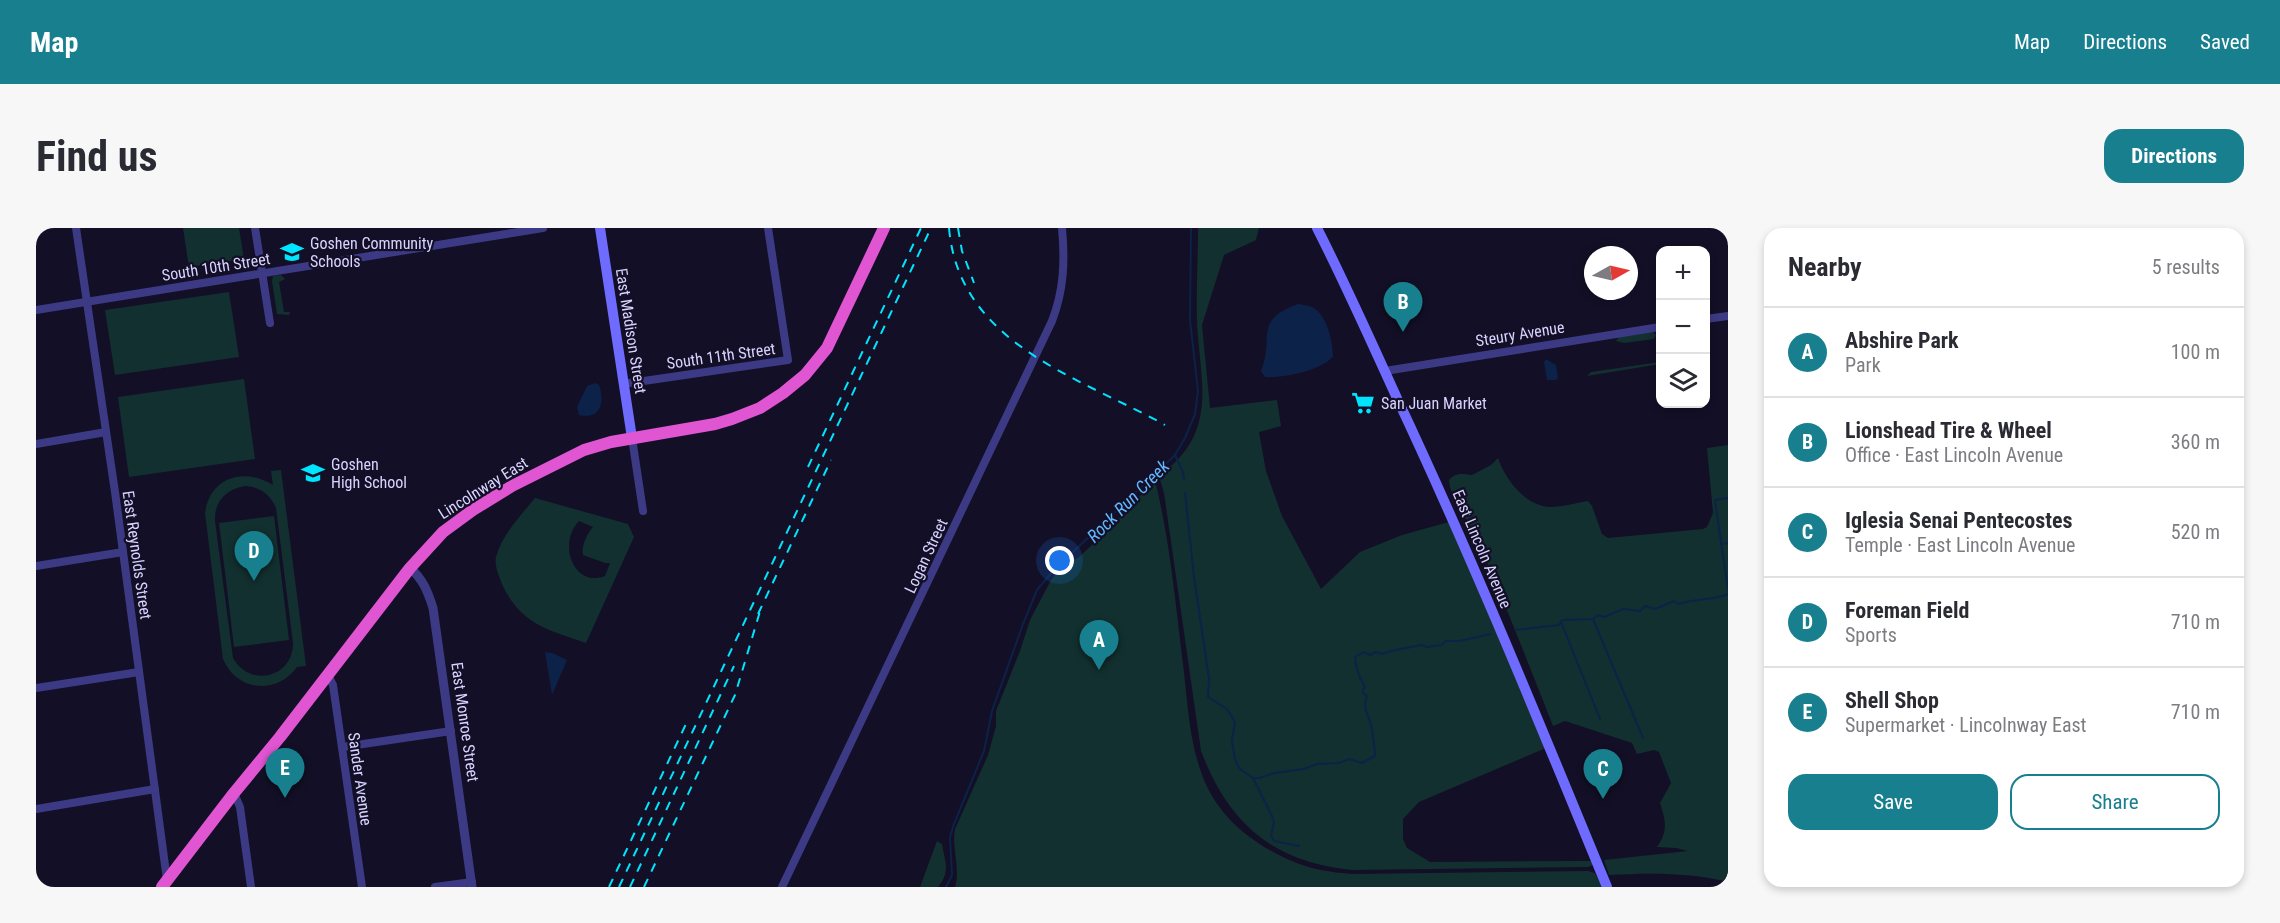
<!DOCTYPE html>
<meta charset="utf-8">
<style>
:root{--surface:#fff;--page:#f7f7f7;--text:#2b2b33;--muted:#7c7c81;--line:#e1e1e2;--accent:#187f8f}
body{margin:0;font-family:"Roboto Condensed",sans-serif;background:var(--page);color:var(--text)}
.controls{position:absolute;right:18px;top:18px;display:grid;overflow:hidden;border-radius:12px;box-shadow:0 3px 9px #0003}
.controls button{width:54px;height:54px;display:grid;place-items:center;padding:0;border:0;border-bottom:2px solid var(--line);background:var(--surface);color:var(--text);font:30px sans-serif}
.compass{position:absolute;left:1548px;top:18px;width:54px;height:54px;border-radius:50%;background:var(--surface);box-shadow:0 3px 9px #0003;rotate:82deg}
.you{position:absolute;left:1024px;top:333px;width:21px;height:21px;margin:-15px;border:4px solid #fff;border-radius:50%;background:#1a73e8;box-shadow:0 0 0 9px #1a73e833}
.badge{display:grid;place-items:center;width:39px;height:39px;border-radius:50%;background:var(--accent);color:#fff;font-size:20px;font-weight:700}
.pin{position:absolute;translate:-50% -50px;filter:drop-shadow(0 2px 3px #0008)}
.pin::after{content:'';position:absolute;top:32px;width:21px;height:18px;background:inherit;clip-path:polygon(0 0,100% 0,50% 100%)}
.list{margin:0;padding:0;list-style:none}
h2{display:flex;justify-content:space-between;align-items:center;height:78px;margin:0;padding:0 24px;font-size:26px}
h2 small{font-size:20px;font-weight:400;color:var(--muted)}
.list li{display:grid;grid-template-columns:39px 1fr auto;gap:18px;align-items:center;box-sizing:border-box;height:90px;padding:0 24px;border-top:2px solid var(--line)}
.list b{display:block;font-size:22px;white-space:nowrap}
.list p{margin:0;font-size:20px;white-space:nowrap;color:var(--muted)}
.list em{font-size:20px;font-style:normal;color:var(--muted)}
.actions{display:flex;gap:12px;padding:18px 24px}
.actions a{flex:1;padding:14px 0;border:2px solid var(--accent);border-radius:18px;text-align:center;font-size:21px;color:var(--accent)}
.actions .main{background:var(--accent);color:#fff}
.icon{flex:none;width:33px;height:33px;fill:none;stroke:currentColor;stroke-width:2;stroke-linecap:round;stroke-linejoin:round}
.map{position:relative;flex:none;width:1692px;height:659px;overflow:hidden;border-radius:18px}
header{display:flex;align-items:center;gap:36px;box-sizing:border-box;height:84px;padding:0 30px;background:var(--accent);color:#fff}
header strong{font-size:28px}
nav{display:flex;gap:33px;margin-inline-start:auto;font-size:21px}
.intro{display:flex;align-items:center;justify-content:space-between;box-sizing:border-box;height:144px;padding:0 36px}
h1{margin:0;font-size:42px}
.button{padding:15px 27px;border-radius:18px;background:var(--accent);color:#fff;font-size:21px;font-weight:700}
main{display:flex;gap:36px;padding:0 36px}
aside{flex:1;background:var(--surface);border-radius:18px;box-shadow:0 3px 9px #0003}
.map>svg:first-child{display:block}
.green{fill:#12302f;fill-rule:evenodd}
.water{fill:#0c2248}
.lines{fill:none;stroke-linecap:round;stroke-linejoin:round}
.stream{stroke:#0c2248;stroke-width:2}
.minor{stroke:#3d3a85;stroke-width:8}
.tertiary{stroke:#3d3a85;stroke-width:9}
.secondary{stroke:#6f6bff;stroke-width:10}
.trunk{stroke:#e055d1;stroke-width:12}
.rail{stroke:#00e5ff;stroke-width:2;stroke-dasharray:9 8;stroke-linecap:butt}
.labels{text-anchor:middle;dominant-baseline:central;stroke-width:4.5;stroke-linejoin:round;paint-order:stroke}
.poi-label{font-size:16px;fill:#d9d4ff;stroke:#130f26;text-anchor:start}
.street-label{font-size:16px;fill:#d9d4ff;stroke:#130f26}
.water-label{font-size:18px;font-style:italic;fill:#62b6ff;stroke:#130f26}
</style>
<header>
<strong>Map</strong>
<nav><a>Map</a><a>Directions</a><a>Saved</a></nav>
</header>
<div class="intro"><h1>Find us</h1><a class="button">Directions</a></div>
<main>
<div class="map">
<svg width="1692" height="659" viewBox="0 0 1692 659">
<rect width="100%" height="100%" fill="#130f26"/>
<g class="green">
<path d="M147,0H203L208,31L153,39Z"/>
<path d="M1162,0H1223L1220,12L1188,27L1166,97L1174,180L1241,172L1245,198L1223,204L1230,243L1246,288L1285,361L1324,324L1366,307L1413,294L1510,520L1383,574L1367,591V611L1371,620L1394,634L1544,633H1556L1557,637L1552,639L1316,642C1237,634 1193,596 1165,523L1128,265L1123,248C1130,242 1138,236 1144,229C1180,189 1162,139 1161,92C1160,61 1162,31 1162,0Z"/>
<path d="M245,47L249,51L243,54L248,84H254L253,87L241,86L236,53L237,48Z"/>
<path d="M193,64L203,129L79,147L69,82Z"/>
<path d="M1617,104L1620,107L1618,111L1588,115L1580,113L1583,109Z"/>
<path d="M1624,134V136L1551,148L1555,144Z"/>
<path d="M208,151L219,231L93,249L82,169Z"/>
<path d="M1692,217V654C1652,644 1613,645 1573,647L1568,632L1652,623L1640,620L1621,619C1632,603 1630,593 1624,575L1635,555L1623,524L1618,522L1601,526L1596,515L1529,493L1517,498C1492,435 1468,372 1440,310C1433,295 1413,267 1413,252C1420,244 1427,246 1436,247L1455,237L1462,230C1469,251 1489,278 1514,279C1526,279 1540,275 1552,273L1556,278L1566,306L1572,310L1667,301L1671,299L1677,285L1671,220Z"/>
<path d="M245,242L270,438L261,439C241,467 201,464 187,431L169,285C174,249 208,239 237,257L235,243ZM209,258C224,259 234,266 240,280L257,415C257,450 214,460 197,430L179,293C178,274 190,261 209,258Z"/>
<path d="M1119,252C1133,309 1139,369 1146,428C1153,479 1152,539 1185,581C1205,609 1251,636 1285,642C1295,644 1306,645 1316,646L1552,643L1559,645L1566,659H919C925,640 915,620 919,601L952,527L960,498V483L984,423L994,392L1015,352L1025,339L1043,329L1074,300Z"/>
<path d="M499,270L592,296L598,309L550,415C512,402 484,396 466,356C463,348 458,337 460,329C466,307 485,287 499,270ZM543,293L557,299C551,305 545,319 547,327L569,335H574L569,348C538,360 521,316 543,293Z"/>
<path d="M238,288L253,412L198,419L183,295Z"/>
<path d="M901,613L906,616C909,634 915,644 902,659H884Z"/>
</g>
<g class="water">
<path d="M1262,76C1266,77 1272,77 1276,79C1291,86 1297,114 1297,129C1283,143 1249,150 1229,149L1225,143C1239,109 1216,93 1262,76Z"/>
<path d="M1510,131L1520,137L1522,150L1520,152H1511L1508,134Z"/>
<path d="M559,155L563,157C569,174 565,192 543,187L541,179L551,158Z"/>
<path d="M509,424L516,425L531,432L516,467Z"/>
</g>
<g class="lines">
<g class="stream">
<path d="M1139,227L1147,244L1148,251"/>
<path d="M1149,265L1158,349L1173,451L1172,469L1191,481L1196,489L1199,494L1196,513L1199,532L1204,541L1217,550H1224L1238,545L1268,541L1281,536L1303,535L1313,531L1326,535L1339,528C1339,519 1337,511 1336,502C1335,488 1325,482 1331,468L1327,465V461L1329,459C1325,452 1319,440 1319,429L1328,424L1334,427L1340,424L1346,426L1359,422L1386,417L1391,419L1405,417L1410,413H1423L1455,406"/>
<path d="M1692,270L1679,272L1692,362"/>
<path d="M1685,316L1692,315"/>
<path d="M1557,391L1607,510"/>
<path d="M1525,394L1564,491"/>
<path d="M1479,402L1523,397L1526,392L1557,391L1562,387L1568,389L1587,381L1604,383L1609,378L1619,381L1638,373L1643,376C1660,370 1677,373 1692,366"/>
<path d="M1217,550L1236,588L1238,594L1235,608L1238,613L1263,618"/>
<path d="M910,659L916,647L914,609L918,596L948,523L956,483L987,396L1001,362L1016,344L1139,227L1149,210L1159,186L1162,163L1154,92L1155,0"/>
</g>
<g class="minor">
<path d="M40,0L79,264L131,652"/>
<path d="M219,0L234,95"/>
<path d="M0,82L507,0"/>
<path d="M1670,91L1692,88"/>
<path d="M1349,143L1624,99"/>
<path d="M587,156L752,132L732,0"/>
<path d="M596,210L607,283"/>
<path d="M0,216L70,204"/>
<path d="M0,338L87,324"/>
<path d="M292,447L297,457L326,659"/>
<path d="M0,460L103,444"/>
<path d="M307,519L415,503"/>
<path d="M198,565L204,579L215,659"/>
<path d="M0,581L119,561"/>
<path d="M399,659L436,654"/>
<path d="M746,659L1016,93C1028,62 1029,33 1026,0"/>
</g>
<path class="tertiary" d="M374,340C387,351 392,364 397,380L436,659"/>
<g class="secondary">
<path d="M564,0L596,210"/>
<path d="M1281,0C1309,55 1334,111 1360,168C1436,329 1503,494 1571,659"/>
</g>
<path class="trunk" d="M126,659L198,565L244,509L374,340L407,304L437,282L476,258L548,222L575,214L679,196L696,191L724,180L747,165L769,147L791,120L848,0"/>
<g class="rail">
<path d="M913,0C923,116 1043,149 1129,197"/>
<path d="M922,0L926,23L938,55"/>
<path d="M772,239L885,0"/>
<path d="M722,386L795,232"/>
<path d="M573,659L650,496"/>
<path d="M583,659L895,0"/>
<path d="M594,659L698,438"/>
<path d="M608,659L699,467L725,380"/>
</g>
</g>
<defs>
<g id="school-bare" transform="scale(1.8)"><path d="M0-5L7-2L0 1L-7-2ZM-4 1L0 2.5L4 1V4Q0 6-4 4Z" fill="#00e5ff" stroke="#130f26" stroke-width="2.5" paint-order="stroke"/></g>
<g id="supermarket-bare" transform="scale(1.8)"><path d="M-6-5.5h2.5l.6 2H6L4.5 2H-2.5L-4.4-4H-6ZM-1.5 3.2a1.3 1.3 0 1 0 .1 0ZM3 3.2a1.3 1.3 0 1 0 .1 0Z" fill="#00e5ff" stroke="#130f26" stroke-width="2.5" paint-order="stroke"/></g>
</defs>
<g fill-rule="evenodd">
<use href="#school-bare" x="256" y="24"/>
<use href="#supermarket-bare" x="1327" y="175"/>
<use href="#school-bare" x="277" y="245"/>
</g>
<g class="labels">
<g class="poi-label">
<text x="274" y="15">Goshen Community<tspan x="274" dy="18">Schools</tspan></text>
<text x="1345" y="175">San Juan Market</text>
<text x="295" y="236">Goshen<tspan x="295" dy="18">High School</tspan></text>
</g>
<g class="street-label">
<text transform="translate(180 39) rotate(-9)">South 10th Street</text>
<text transform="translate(595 103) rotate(81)">East Madison Street</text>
<text transform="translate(1484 106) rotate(-9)">Steury Avenue</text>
<text transform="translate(685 128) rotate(-8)">South 11th Street</text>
<text transform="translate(447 260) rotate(-32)">Lincolnway East</text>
<text transform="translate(1446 321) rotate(67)">East Lincoln Avenue</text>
<text transform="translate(101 327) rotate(82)">East Reynolds Street</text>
<text transform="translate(890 328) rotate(-65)">Logan Street</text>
<text transform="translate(429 494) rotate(82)">East Monroe Street</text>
<text transform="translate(324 551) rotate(82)">Sander Avenue</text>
</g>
<g class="water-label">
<text transform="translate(1092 273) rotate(-45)">Rock Run Creek</text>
</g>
</g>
</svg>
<div class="controls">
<button>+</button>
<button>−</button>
<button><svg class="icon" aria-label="layers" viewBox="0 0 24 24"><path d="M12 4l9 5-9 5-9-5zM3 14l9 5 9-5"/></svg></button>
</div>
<svg class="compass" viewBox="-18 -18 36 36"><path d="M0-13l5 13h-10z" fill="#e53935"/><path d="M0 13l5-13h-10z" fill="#7c7c81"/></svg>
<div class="you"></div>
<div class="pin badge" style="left:1063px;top:442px">A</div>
<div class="pin badge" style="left:1367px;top:104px">B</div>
<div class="pin badge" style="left:1567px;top:571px">C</div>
<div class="pin badge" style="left:218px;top:353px">D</div>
<div class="pin badge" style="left:249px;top:570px">E</div>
</div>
<aside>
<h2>Nearby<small>5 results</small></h2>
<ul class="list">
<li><span class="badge">A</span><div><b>Abshire Park</b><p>Park</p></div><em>100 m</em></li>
<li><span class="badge">B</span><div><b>Lionshead Tire &amp; Wheel</b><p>Office · East Lincoln Avenue</p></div><em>360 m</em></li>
<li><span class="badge">C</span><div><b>Iglesia Senai Pentecostes</b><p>Temple · East Lincoln Avenue</p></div><em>520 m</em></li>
<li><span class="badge">D</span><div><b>Foreman Field</b><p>Sports</p></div><em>710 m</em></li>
<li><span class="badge">E</span><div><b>Shell Shop</b><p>Supermarket · Lincolnway East</p></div><em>710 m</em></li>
</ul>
<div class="actions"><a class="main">Save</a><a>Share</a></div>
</aside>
</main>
